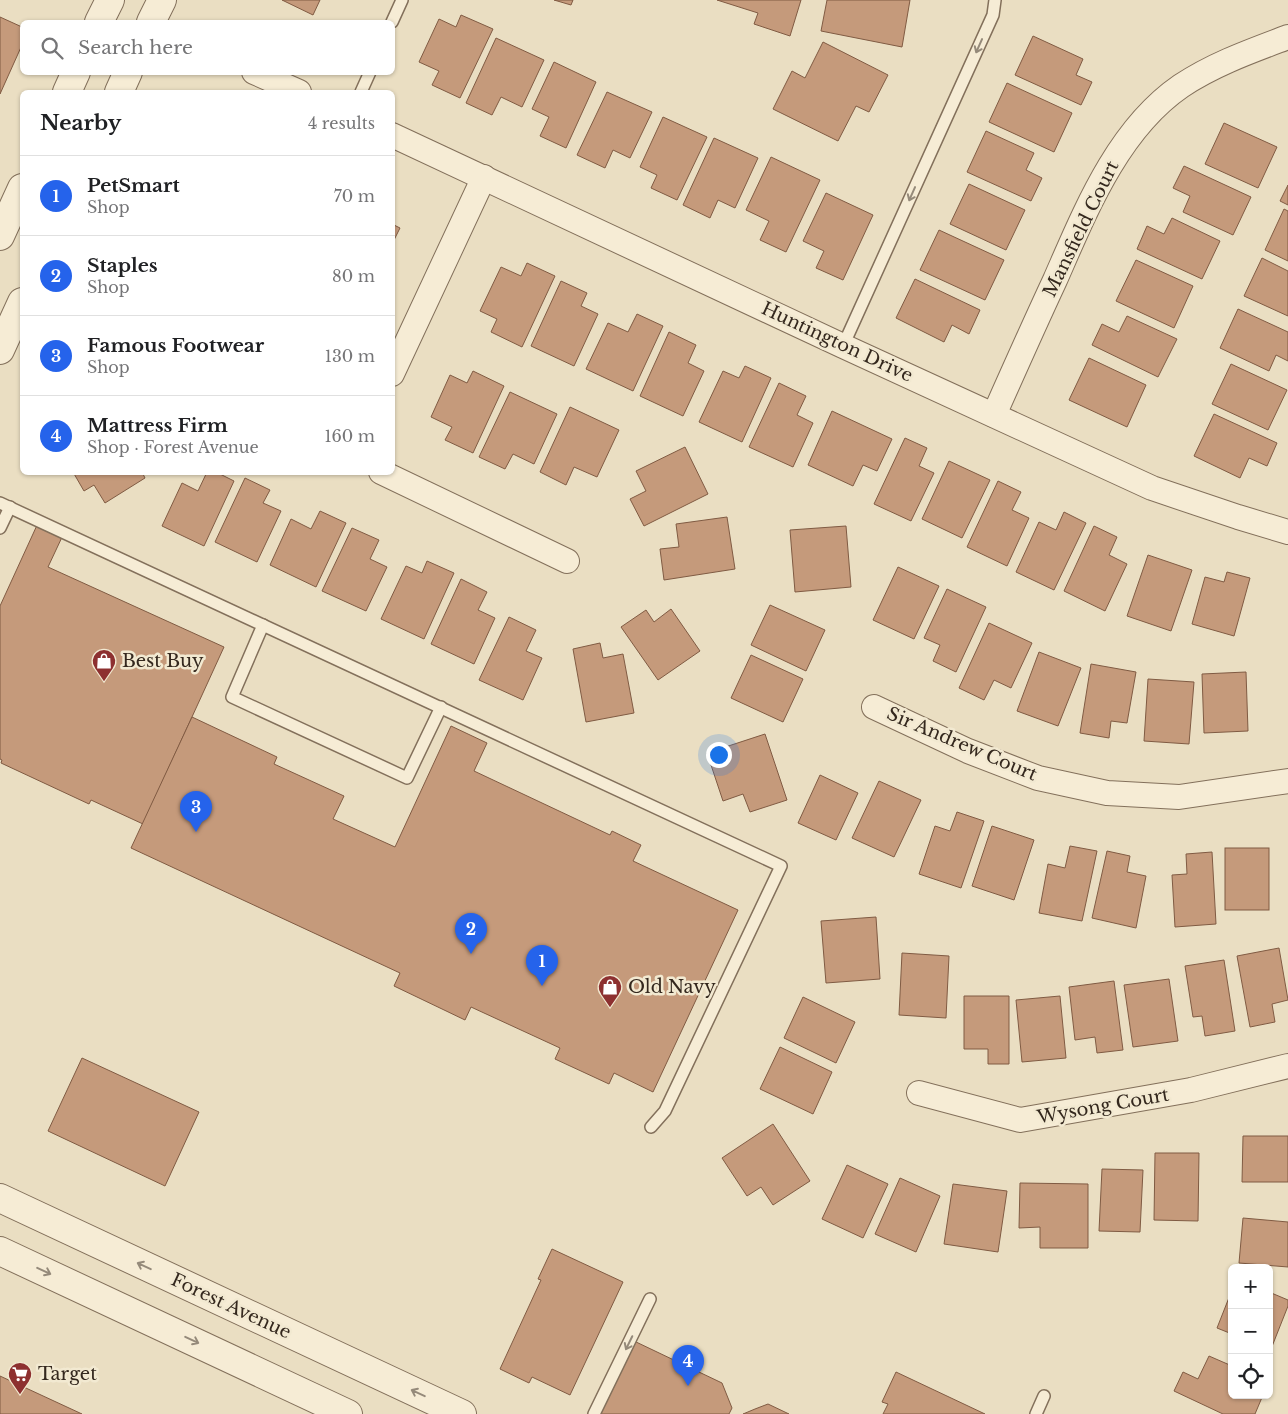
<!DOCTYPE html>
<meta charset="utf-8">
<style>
:root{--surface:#fff;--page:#f6f6f6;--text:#202124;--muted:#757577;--line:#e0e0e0;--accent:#2563eb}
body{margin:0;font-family:"Libre Baskerville",serif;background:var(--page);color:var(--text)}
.controls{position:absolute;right:15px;bottom:15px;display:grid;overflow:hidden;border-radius:8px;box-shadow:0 1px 4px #0004}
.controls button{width:45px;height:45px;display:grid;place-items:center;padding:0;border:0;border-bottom:1px solid var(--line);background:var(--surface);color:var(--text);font:25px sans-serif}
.you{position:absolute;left:718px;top:754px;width:18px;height:18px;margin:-12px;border:4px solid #fff;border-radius:50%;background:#1a73e8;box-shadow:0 0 0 8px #1a73e833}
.badge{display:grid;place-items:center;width:32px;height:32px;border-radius:50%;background:var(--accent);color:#fff;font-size:16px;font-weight:700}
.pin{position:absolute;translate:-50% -41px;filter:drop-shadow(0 1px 2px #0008)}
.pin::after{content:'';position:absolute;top:26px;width:18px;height:15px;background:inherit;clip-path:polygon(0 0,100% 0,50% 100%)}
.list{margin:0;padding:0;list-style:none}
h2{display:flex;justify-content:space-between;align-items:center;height:65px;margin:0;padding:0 20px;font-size:21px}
h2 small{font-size:16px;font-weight:400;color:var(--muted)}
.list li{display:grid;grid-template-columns:32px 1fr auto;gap:15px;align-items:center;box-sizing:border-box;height:80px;padding:0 20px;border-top:1px solid var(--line)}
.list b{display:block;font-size:19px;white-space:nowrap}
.list p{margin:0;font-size:16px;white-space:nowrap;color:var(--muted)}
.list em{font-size:16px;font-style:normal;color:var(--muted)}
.icon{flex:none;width:28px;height:28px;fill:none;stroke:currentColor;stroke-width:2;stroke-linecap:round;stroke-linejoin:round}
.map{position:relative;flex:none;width:1288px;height:1414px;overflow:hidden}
.search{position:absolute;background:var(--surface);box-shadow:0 1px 4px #0004;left:20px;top:20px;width:375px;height:55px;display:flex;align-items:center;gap:12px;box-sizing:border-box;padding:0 18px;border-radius:8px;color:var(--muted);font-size:19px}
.panel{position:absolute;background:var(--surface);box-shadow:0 1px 4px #0004;left:20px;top:90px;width:375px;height:385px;border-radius:8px}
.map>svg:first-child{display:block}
.building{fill:#c59a7b;stroke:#805b43}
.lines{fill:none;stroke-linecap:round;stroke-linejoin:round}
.service-casing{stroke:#83705b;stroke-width:14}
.minor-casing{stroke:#83705b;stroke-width:26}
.tertiary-casing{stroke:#83705b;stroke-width:30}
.service{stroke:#f6ecd5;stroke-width:11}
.minor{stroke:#f6ecd5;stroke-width:24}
.tertiary{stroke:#f6ecd5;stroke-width:28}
.oneway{stroke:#958a7a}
.labels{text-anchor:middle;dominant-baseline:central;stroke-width:5;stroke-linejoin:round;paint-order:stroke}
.street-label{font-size:18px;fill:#34281e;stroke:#f2e9d1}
.poi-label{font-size:18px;fill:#34281e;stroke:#f2e9d1;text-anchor:start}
</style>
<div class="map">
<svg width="1288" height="1414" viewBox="0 0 1288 1414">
<rect width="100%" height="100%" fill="#eadec2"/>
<g class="building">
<path d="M282,0H320L313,15Z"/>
<path d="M554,0H573L571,5Z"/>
<path d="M717,0H801L790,36L754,24L758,13Z"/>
<path d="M827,0H910L902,47L821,31Z"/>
<path d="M461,15L493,29L460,98L432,85L439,71L419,62L439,19L456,27Z"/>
<path d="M0,17L22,27V45L0,94Z"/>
<path d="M1033,36L1083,59L1076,75L1092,82L1081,105L1015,75Z"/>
<path d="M496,38L544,60L522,107L501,97L492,115L466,103Z"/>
<path d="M823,42L888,75L869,112L856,106L838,141L773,109L792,71L805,78Z"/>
<path d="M554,62L596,82L566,148L540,136L549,117L532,109Z"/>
<path d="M1007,83L1072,113L1054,152L989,122Z"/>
<path d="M607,92L652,112L630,158L613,150L605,168L577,155Z"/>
<path d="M663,117L707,137L677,200L651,188L657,175L640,167Z"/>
<path d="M1224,123L1277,147L1258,188L1205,164Z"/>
<path d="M986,131L1034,153L1026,170L1042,178L1031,201L967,172Z"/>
<path d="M714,138L758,158L735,208L718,200L710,218L683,205Z"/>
<path d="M771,157L820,180L786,252L760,240L769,221L746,210Z"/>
<path d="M1184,166L1251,197L1233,235L1183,212L1190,196L1173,188Z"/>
<path d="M969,184L1025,210L1006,250L950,224Z"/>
<path d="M1288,185V205L1280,201Z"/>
<path d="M826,193L873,215L843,280L816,268L824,251L803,241Z"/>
<path d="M1284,209L1288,211V261L1265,250Z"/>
<path d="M1172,218L1220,241L1202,279L1137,249L1147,226L1164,234Z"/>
<path d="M392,224L400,228L392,244Z"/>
<path d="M939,230L1004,260L985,300L920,270Z"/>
<path d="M1262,258L1288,271V316L1244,296Z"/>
<path d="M1136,260L1193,286L1174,328L1116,301Z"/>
<path d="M527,263L555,276L522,347L491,332L497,319L480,311L501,267L521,276Z"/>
<path d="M915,279L980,310L969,334L952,325L944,342L896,318Z"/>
<path d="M561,281L587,293L581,306L598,314L574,366L531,346Z"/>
<path d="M1238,309L1288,332V361L1276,355L1269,371L1220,348Z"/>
<path d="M637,314L663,326L633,391L586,369L608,323L628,332Z"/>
<path d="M1127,316L1177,339L1158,377L1092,345L1102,324L1119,332Z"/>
<path d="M669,332L696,345L688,363L704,371L683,416L640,396Z"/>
<path d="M1089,358L1146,385L1127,427L1069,400Z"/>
<path d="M1231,364L1287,390L1268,430L1212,404Z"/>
<path d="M745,366L771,378L742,442L699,422L723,371L739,378Z"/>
<path d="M473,371L504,386L473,453L445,440L452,427L431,417L450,375L467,383Z"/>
<path d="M779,383L806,396L797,415L813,423L793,467L749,447Z"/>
<path d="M510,392L557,414L534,464L513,454L505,469L479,457Z"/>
<path d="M570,407L619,430L597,477L574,467L566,485L540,472Z"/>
<path d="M832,411L892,439L877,471L863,465L853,486L808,465Z"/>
<path d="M1214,414L1277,443L1267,466L1249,458L1240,478L1194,456Z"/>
<path d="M905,438L927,448L919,466L934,473L911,521L874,504Z"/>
<path d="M685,447L708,494L644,526L630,499L646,491L636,471Z"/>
<path d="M949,461L990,480L962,538L922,519Z"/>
<path d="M73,472H142L145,478L105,503L94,485L84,491Z"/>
<path d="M207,472H216L234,481L204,546L162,526L182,483L198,491Z"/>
<path d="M245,478L270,490L263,503L281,511L257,562L215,542Z"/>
<path d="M998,481L1021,492L1012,510L1029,518L1007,566L967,547Z"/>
<path d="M320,511L346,523L316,587L270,565L291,519L311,529Z"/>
<path d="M1064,512L1086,523L1054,590L1016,572L1039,522L1056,530Z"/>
<path d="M727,517L735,569L664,580L660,549L679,547L676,524Z"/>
<path d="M38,523L63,535L48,567L224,647L143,824L91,800L89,804L1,763L2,760L0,759V606Z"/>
<path d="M846,526L851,587L795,592L790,530Z"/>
<path d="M1094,526L1117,537L1109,555L1127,564L1105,611L1064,591Z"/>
<path d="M352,528L379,540L370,559L387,567L366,611L322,591Z"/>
<path d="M1148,555L1192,570L1171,631L1127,616Z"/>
<path d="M427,561L454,573L424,639L381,619L406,566L422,573Z"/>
<path d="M898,567L939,586L914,639L873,620Z"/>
<path d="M1227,572L1250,578L1234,636L1192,624L1205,577L1224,582Z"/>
<path d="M461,579L487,592L478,610L495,618L474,664L431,644Z"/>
<path d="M947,589L986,607L956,672L933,661L940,645L924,638Z"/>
<path d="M770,605L825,630L806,671L751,645Z"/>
<path d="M671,609L700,651L658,680L621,627L646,610L654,622Z"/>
<path d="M509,617L536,630L526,651L542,658L523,700L479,680Z"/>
<path d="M989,623L1032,643L1011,688L994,680L984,700L959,688Z"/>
<path d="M600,643L603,658L623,654L634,713L586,722L573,649Z"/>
<path d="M1039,652L1081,668L1058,726L1017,711Z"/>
<path d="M751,655L803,679L783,722L731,698Z"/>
<path d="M1091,664L1136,672L1127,723L1111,721L1109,738L1080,733Z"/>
<path d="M1246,672L1248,731L1204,733L1202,674Z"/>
<path d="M1148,679L1194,682L1189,744L1144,741Z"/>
<path d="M192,717L277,757L274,764L344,796L333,819L395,847L451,726L487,743L474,771L610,835L612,831L641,845L633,861L738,910L653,1092L614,1073L609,1084L555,1059L560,1048L471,1007L465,1020L394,986L400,973L131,848Z"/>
<path d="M765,734L787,800L750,812L743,794L723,801L707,753Z"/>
<path d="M820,775L858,793L836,840L798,823Z"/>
<path d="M879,781L921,800L894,857L852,838Z"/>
<path d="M957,812L984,821L961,888L919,874L935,826L950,831Z"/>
<path d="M992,826L1034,840L1014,900L972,886Z"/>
<path d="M1070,846L1097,851L1082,921L1039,913L1048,864L1065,868Z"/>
<rect x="1225" y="848" width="44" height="62"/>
<path d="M1107,851L1130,856L1127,872L1146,876L1136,928L1092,918Z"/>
<path d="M1212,852L1216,924L1175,927L1172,875L1187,874L1186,854Z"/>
<path d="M876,917L880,979L826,983L821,921Z"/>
<path d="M1279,948L1288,1000L1272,1004L1275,1022L1250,1027L1237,956Z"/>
<path d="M902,953L949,956L946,1018L899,1015Z"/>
<path d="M1224,960L1235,1031L1205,1036L1202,1016L1193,1017L1185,966Z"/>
<path d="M1169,979L1178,1041L1133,1047L1124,985Z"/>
<path d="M1114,981L1123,1050L1097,1053L1095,1037L1075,1040L1069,987Z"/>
<path d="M964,996H1009V1064H988V1049H964Z"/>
<path d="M1060,996L1066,1058L1022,1062L1016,1000Z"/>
<path d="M803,997L855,1022L836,1063L784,1038Z"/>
<path d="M780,1047L832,1072L813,1114L760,1089Z"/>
<path d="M82,1058L199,1112L165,1186L48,1131Z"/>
<path d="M773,1124L810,1181L773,1205L761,1187L747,1196L722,1158Z"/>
<path d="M1243,1136H1288V1182H1242Z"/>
<path d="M1155,1153H1199L1198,1221L1154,1220Z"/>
<path d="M847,1165L888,1184L863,1238L822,1219Z"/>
<path d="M1102,1169L1143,1170L1140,1232L1099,1231Z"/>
<path d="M900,1178L940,1196L916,1252L875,1234Z"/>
<path d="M1020,1183L1088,1184V1248H1040V1227L1019,1228Z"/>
<path d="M953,1184L1007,1191L998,1252L944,1244Z"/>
<path d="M1243,1218L1288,1222V1267L1239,1263Z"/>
<path d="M552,1249L623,1282L570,1395L532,1377L529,1383L500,1369L541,1280L538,1279Z"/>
<path d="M1232,1290V1334L1217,1328Z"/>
<path d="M1269,1292L1288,1300V1306L1271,1349H1269Z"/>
<path d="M634,1341L722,1383L732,1408L729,1414H600Z"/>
<path d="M1209,1356L1232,1366V1395H1263L1255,1414H1223L1174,1391L1183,1372L1198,1379Z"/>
<path d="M896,1372L985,1414H883L888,1404L882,1402Z"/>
<path d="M0,1376L82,1414H0Z"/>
<path d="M768,1404L789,1414H743L755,1409Z"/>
</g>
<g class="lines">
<g class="service-casing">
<g id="service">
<path d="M392,22L402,0"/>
<path d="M361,92L370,72"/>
<path d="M843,346L993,15L995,0"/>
<path d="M0,503L781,866L665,1111L651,1127"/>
<path d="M0,528L10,507"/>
<path d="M263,625L232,697L407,778L441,707"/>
<path d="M594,1414L650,1299"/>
<path d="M1036,1414L1044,1396"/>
</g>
</g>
<g class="minor-casing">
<g id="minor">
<path d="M254,72L299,92"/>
<path d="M392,135L843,346L1152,488L1238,517L1288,532"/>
<path d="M392,374L484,177"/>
<path d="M994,415C1014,370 1034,325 1055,280C1085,212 1117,130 1181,86C1214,64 1251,51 1288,37"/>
<path d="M381,472L567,561"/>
<path d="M874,707L968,751L1038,778L1107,793L1179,797L1288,781"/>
<path d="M919,1093L1020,1120L1191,1090L1288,1066"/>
</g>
</g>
<g class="tertiary-casing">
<g id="tertiary">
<path d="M99,22L110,0"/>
<path d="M151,22L162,0"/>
<path d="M67,92L76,72"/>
<path d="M119,92L128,72"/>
<path d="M0,236L22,188"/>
<path d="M0,350L22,302"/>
<path d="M0,1198L462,1414"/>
<path d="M0,1251L348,1414"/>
</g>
</g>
<use href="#service" class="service"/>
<use href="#minor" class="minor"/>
<use href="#tertiary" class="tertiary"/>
</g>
<defs><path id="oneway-shaft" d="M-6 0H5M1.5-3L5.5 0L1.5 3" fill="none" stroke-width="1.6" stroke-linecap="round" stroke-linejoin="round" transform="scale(1.25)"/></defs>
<g class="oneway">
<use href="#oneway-shaft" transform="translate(979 46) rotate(114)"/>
<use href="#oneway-shaft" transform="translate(912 194) rotate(114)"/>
<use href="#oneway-shaft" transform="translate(144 1266) rotate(-155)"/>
<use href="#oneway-shaft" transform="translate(44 1271) rotate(25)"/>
<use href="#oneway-shaft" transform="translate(192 1340) rotate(25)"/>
<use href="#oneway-shaft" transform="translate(629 1343) rotate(116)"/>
<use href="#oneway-shaft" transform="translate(418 1393) rotate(-155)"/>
</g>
<defs>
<g id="shop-pin" transform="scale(1.25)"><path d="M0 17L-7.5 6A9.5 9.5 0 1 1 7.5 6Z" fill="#8d3030" stroke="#f2e9d1"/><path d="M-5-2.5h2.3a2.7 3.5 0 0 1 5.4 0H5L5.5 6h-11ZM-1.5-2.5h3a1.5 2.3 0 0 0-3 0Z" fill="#fff"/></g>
<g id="supermarket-pin" transform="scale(1.25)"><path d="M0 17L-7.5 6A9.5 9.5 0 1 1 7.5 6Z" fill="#8d3030" stroke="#f2e9d1"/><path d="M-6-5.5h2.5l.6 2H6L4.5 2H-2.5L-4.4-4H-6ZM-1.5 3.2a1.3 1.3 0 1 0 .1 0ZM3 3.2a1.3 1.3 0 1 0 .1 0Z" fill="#fff"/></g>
</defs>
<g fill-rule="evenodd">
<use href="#shop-pin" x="104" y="661"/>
<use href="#shop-pin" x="610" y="987"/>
<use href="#supermarket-pin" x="20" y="1374"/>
</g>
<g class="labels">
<g class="street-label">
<text transform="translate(1081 229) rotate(-64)">Mansfield Court</text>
<text transform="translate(837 342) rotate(25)">Huntington Drive</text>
<text transform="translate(962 744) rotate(23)">Sir Andrew Court</text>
<text transform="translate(1103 1106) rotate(-10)">Wysong Court</text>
<text transform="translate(231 1306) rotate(25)">Forest Avenue</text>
</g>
<g class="poi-label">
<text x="122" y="661">Best Buy</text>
<text x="628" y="987">Old Navy</text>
<text x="38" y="1374">Target</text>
</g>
</g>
</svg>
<div class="controls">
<button>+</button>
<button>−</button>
<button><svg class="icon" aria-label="locate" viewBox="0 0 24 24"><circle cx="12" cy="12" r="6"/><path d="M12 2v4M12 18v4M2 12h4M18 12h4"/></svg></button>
</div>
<div class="you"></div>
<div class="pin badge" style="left:542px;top:986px">1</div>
<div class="pin badge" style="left:471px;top:954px">2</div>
<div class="pin badge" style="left:196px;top:832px">3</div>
<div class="pin badge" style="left:688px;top:1386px">4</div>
<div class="search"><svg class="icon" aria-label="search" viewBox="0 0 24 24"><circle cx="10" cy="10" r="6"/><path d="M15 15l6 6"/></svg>Search here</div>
<section class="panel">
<h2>Nearby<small>4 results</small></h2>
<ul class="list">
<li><span class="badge">1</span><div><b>PetSmart</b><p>Shop</p></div><em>70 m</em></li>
<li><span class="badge">2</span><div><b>Staples</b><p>Shop</p></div><em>80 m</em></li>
<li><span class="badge">3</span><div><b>Famous Footwear</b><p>Shop</p></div><em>130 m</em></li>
<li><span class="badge">4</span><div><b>Mattress Firm</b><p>Shop · Forest Avenue</p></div><em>160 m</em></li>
</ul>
</section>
</div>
